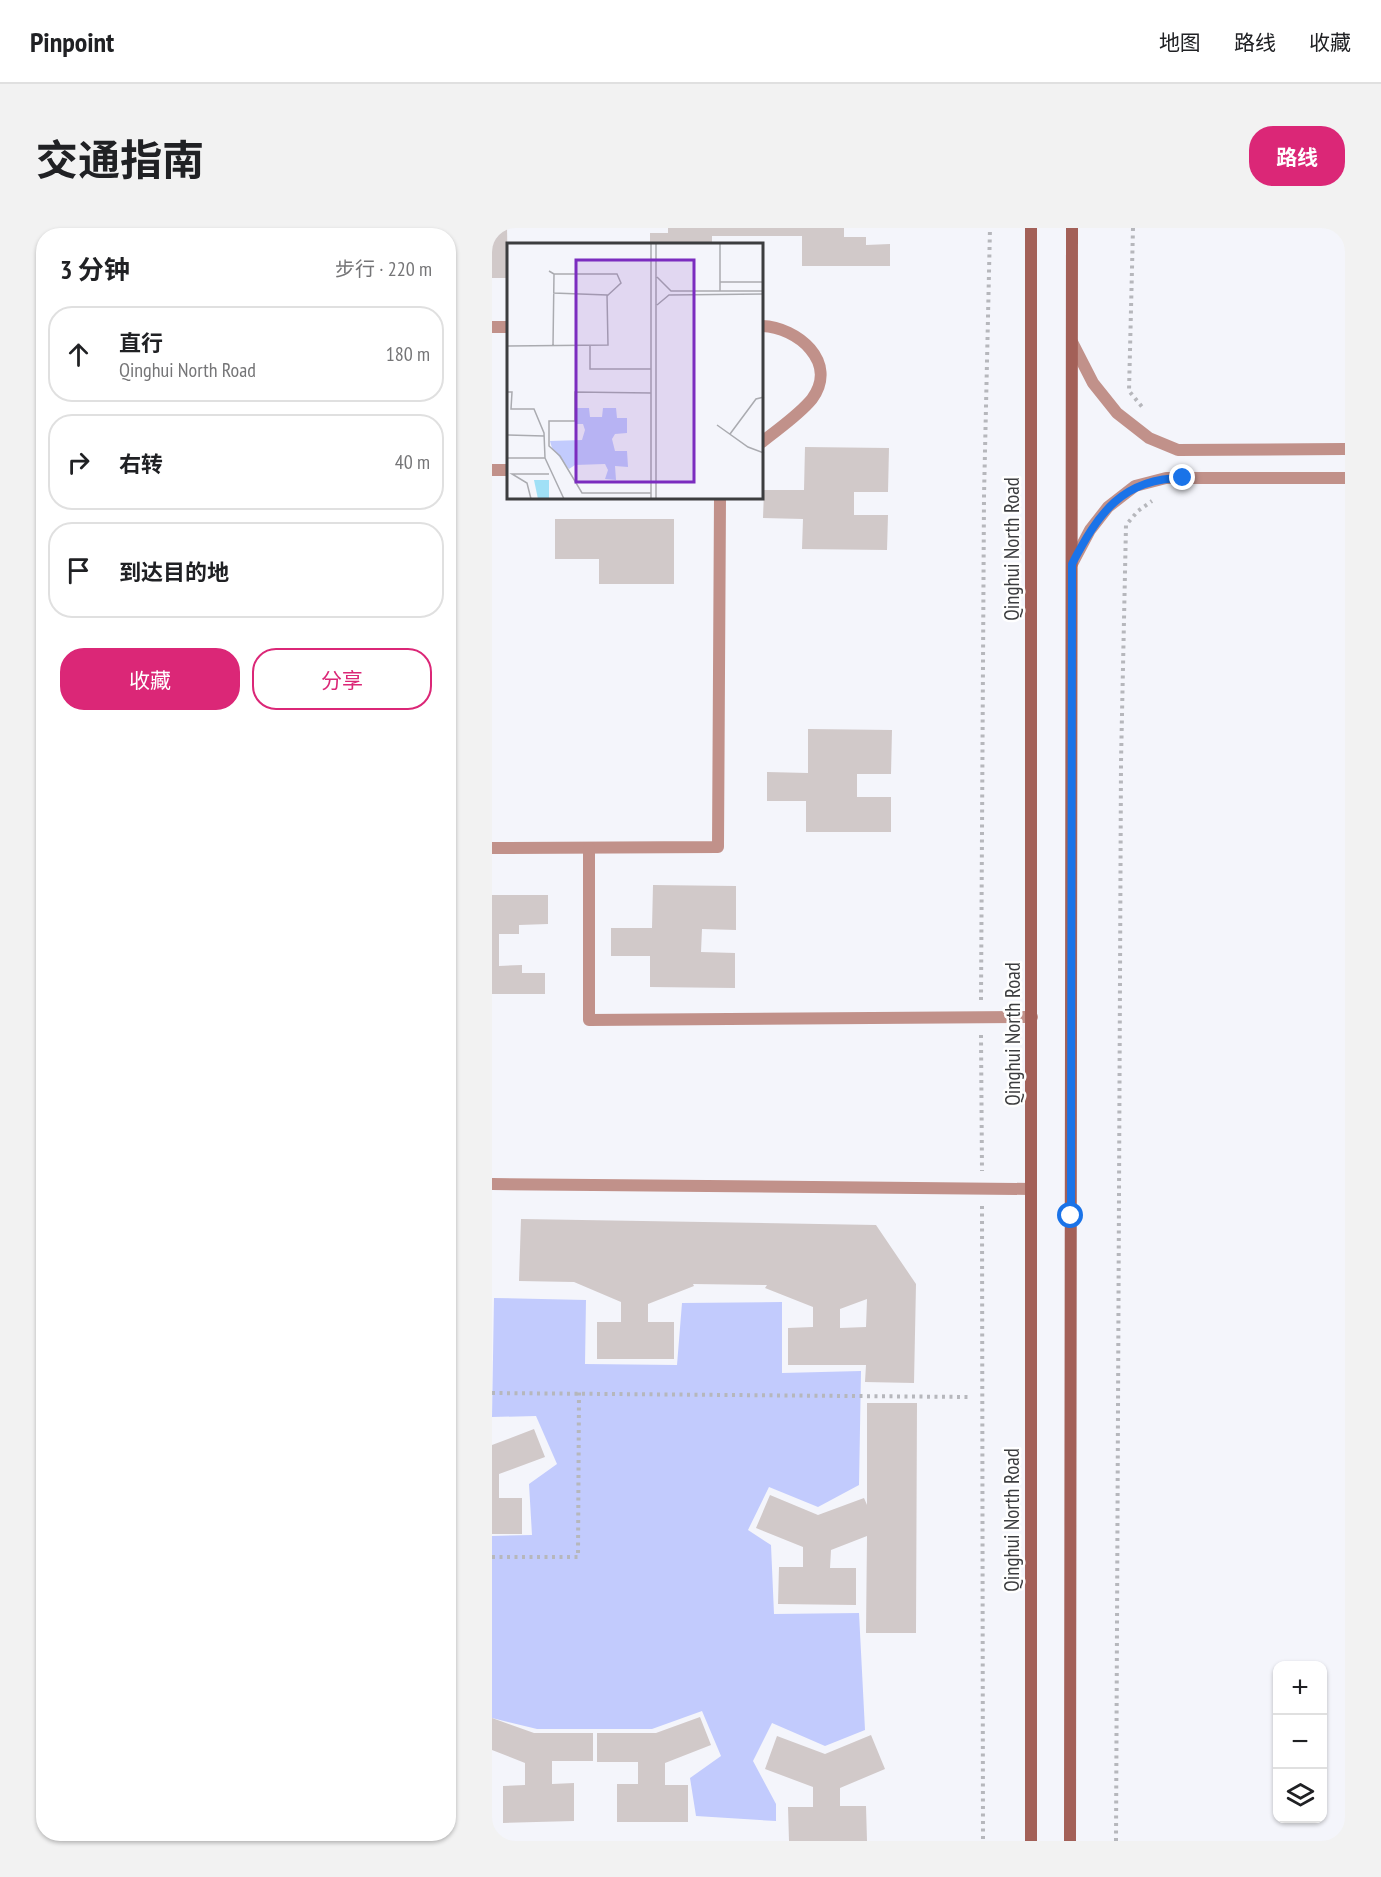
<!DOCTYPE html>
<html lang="zh">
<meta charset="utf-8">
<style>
:root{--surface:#fff;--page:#f2f2f2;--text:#202124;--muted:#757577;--line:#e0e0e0;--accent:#db2777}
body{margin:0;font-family:"PT Sans Narrow","Noto Sans SC",sans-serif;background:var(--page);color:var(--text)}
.controls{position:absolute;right:18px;bottom:18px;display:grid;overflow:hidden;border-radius:12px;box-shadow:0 2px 4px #0004}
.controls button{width:54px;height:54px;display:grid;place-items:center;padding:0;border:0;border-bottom:2px solid var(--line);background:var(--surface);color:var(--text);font:30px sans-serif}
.stop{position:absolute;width:18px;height:18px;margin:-14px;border:4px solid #1a73e8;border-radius:50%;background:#fff}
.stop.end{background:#1a73e8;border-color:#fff;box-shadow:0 2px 6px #0008}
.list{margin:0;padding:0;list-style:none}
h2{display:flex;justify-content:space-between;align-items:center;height:78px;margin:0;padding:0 24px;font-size:26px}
h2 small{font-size:20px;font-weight:400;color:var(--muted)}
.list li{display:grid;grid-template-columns:39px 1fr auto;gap:18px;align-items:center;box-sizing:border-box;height:96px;margin:0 12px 12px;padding:0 12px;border:2px solid var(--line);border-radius:24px}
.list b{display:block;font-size:22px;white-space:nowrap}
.list p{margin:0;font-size:20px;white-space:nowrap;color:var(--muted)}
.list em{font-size:20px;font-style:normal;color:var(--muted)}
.actions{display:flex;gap:12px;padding:18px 24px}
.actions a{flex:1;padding:14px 0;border:2px solid var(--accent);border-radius:24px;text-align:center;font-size:21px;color:var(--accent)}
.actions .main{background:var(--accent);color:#fff}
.icon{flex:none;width:33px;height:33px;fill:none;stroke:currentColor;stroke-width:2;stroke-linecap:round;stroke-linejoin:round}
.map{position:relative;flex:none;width:853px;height:1613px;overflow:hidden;border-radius:24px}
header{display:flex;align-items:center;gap:36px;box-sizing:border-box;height:84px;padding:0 30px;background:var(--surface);border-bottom:2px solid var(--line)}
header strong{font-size:28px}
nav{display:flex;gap:33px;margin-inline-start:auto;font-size:21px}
.intro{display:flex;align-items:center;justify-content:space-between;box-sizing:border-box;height:144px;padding:0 36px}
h1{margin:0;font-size:42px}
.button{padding:15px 27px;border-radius:24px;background:var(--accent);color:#fff;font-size:21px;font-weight:700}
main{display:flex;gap:36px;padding:0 36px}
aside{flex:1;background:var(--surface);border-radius:24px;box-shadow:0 2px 4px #0004}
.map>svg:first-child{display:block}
.green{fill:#c2cbfd}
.building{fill:#d1c9c9;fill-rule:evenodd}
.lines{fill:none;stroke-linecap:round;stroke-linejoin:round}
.path{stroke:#b6b7bc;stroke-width:4;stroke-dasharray:3 4.5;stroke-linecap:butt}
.minor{stroke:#c1918a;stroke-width:12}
.secondary{stroke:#a36058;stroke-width:12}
.route{stroke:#1a73e8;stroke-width:8}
.labels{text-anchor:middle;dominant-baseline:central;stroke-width:5;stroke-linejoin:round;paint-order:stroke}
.street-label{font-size:21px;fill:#3c3d3f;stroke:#fff}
.inset-road{fill:none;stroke:#aaabb0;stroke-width:1.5}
.view{fill:#7b2cbf;fill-opacity:0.15;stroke:#7b2cbf;stroke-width:3}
.inset-edge{fill:none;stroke:#3c3d3f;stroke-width:3}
</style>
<header>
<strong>Pinpoint</strong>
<nav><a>地图</a><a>路线</a><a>收藏</a></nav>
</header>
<div class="intro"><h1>交通指南</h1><a class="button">路线</a></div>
<main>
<aside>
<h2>3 分钟<small>步行 · 220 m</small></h2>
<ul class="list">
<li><svg class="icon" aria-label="ahead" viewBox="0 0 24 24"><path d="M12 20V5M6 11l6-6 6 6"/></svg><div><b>直行</b><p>Qinghui North Road</p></div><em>180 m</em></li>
<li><svg class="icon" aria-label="right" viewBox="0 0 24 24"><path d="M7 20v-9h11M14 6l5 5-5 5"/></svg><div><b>右转</b></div><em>40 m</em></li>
<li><svg class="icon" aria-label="arrive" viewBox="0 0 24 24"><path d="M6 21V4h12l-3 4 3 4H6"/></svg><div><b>到达目的地</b></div></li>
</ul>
<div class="actions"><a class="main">收藏</a><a>分享</a></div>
</aside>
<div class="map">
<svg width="853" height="1613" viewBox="0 0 853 1613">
<rect width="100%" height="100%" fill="#f4f5fb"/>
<path class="green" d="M2,1070L94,1072L93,1136L185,1137L190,1075L290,1074V1145L369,1143L367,1257L326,1279L277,1259L256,1302L279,1317L282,1386L367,1385L373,1502L333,1518L280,1495L261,1533L284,1576V1593L204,1588L198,1550L229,1528L210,1483L160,1501H45L0,1490V1308L40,1307L37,1256L65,1236L44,1188L0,1189Z"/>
<g class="building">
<path d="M0,0H15L16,50H0Z"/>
<path d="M176,0H352V9H374V17L398,16V38H310V8H220V16H158V5H176Z"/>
<path d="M313,219L397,220L396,264H362V287H396L395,322L310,321L311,291L271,290L272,262H312Z"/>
<path d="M63,291H182V356H107V331H63Z"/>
<path d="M316,501L400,502L399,546H365V569H399V604H314V573H275V544L316,545Z"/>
<path d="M161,657L244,658V702L210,701L209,724L243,725V760L158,759V728H119V700H160Z"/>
<path d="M0,667H56V696L27,697V706H7V738L30,737V745H53V766H0Z"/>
<path d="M29,991L384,997L424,1056L422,1155L373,1154L374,1137H296V1100L321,1099V1079L273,1060L275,1057L201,1056L202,1058L156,1076V1094H182V1131H105V1094H129V1074L82,1054L27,1053ZM375,1071L374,1099L348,1100V1081Z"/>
<path d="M375,1175H425L424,1405H374L375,1308L339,1322L338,1340H364V1377L286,1376L287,1339H311V1319L264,1300L278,1267L326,1287L372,1270L375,1277Z"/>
<path d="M42,1201L53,1229L7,1246V1270H30V1306H0V1217Z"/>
<path d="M208,1489L219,1517L173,1535V1557H196V1594H125V1556H146V1534H105V1505H164Z"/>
<path d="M0,1490L42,1505H101V1533H60V1556L82,1555V1593L11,1595V1558L33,1557V1535L0,1522Z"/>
<path d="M379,1507L393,1541L348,1560V1578H374L375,1613H297L296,1579H321V1559L273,1541L285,1508L333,1526Z"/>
</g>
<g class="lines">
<g class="path">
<path d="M641,0L637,163L651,180"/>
<path d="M489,772L492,268L498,0"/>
<path d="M489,807L490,943"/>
<path d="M490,978L491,1613"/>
<path d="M0,1165L479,1169"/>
<path d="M0,1329H86L87,1164"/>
<path d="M624,1613L629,534L634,297L646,283L660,273"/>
</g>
<g class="minor">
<path d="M270,98C305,99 347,134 320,171C307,187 286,201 270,214"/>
<path d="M0,99H16"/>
<path d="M580,114L601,155L625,185L657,210L686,222L853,221"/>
<path d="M0,242H16"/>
<path d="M580,336L598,302L616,279L643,258L674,250H853"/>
<path d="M0,620L226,619L228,270"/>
<path d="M97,620V792L540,789"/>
<path d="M0,956L539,961"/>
</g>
<g class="secondary">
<path d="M539,0V1613"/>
<path d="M578,1613L580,0"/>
</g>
</g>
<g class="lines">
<path class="route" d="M579,988L580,336C606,286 630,250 691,250"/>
</g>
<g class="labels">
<g class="street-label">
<text transform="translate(519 321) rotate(-90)">Qinghui North Road</text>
<text transform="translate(520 806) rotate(-90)">Qinghui North Road</text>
<text transform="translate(519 1292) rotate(-90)">Qinghui North Road</text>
</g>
</g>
<g transform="translate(15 15)">
<rect width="256" height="256" fill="#f4f5fb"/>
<path d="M70,165H82L83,174H95L96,165H109L110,175H120V190L108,191L105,196L108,208H120L121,224L108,223L109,237L98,236L101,227L98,221L68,222L62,226L45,205L43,198L75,197L78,187L76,181H69Z" fill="#c2cbfd"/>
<path d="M27,237H42V256H31Z" fill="#a0e0f6"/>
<path class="inset-road" d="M144,1V256M213,1V48M42,28L47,31L46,103M47,31H110L114,40L100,53M150,34L164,48H257M213,39H257M150,62L162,52L257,51M0,103L101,102L100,52L46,50M83,103V126H144M0,149H5L4,166H27L37,190L38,215H0M210,182L241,204L257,210M223,191L249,156L257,154M0,192L37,193M38,215L57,256M144,250H75L53,213L42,203V178H68V149L144,150M24,256L20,240L5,231H42M149,256V1"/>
<path class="view" d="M69,17H187V239H69Z"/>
<rect width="256" height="256" class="inset-edge"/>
</g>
</svg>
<div class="controls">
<button>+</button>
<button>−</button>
<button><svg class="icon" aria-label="layers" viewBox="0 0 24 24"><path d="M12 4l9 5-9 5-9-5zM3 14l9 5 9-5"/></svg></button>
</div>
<div class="stop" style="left:579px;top:988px"></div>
<div class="stop end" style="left:691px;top:250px"></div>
</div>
</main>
